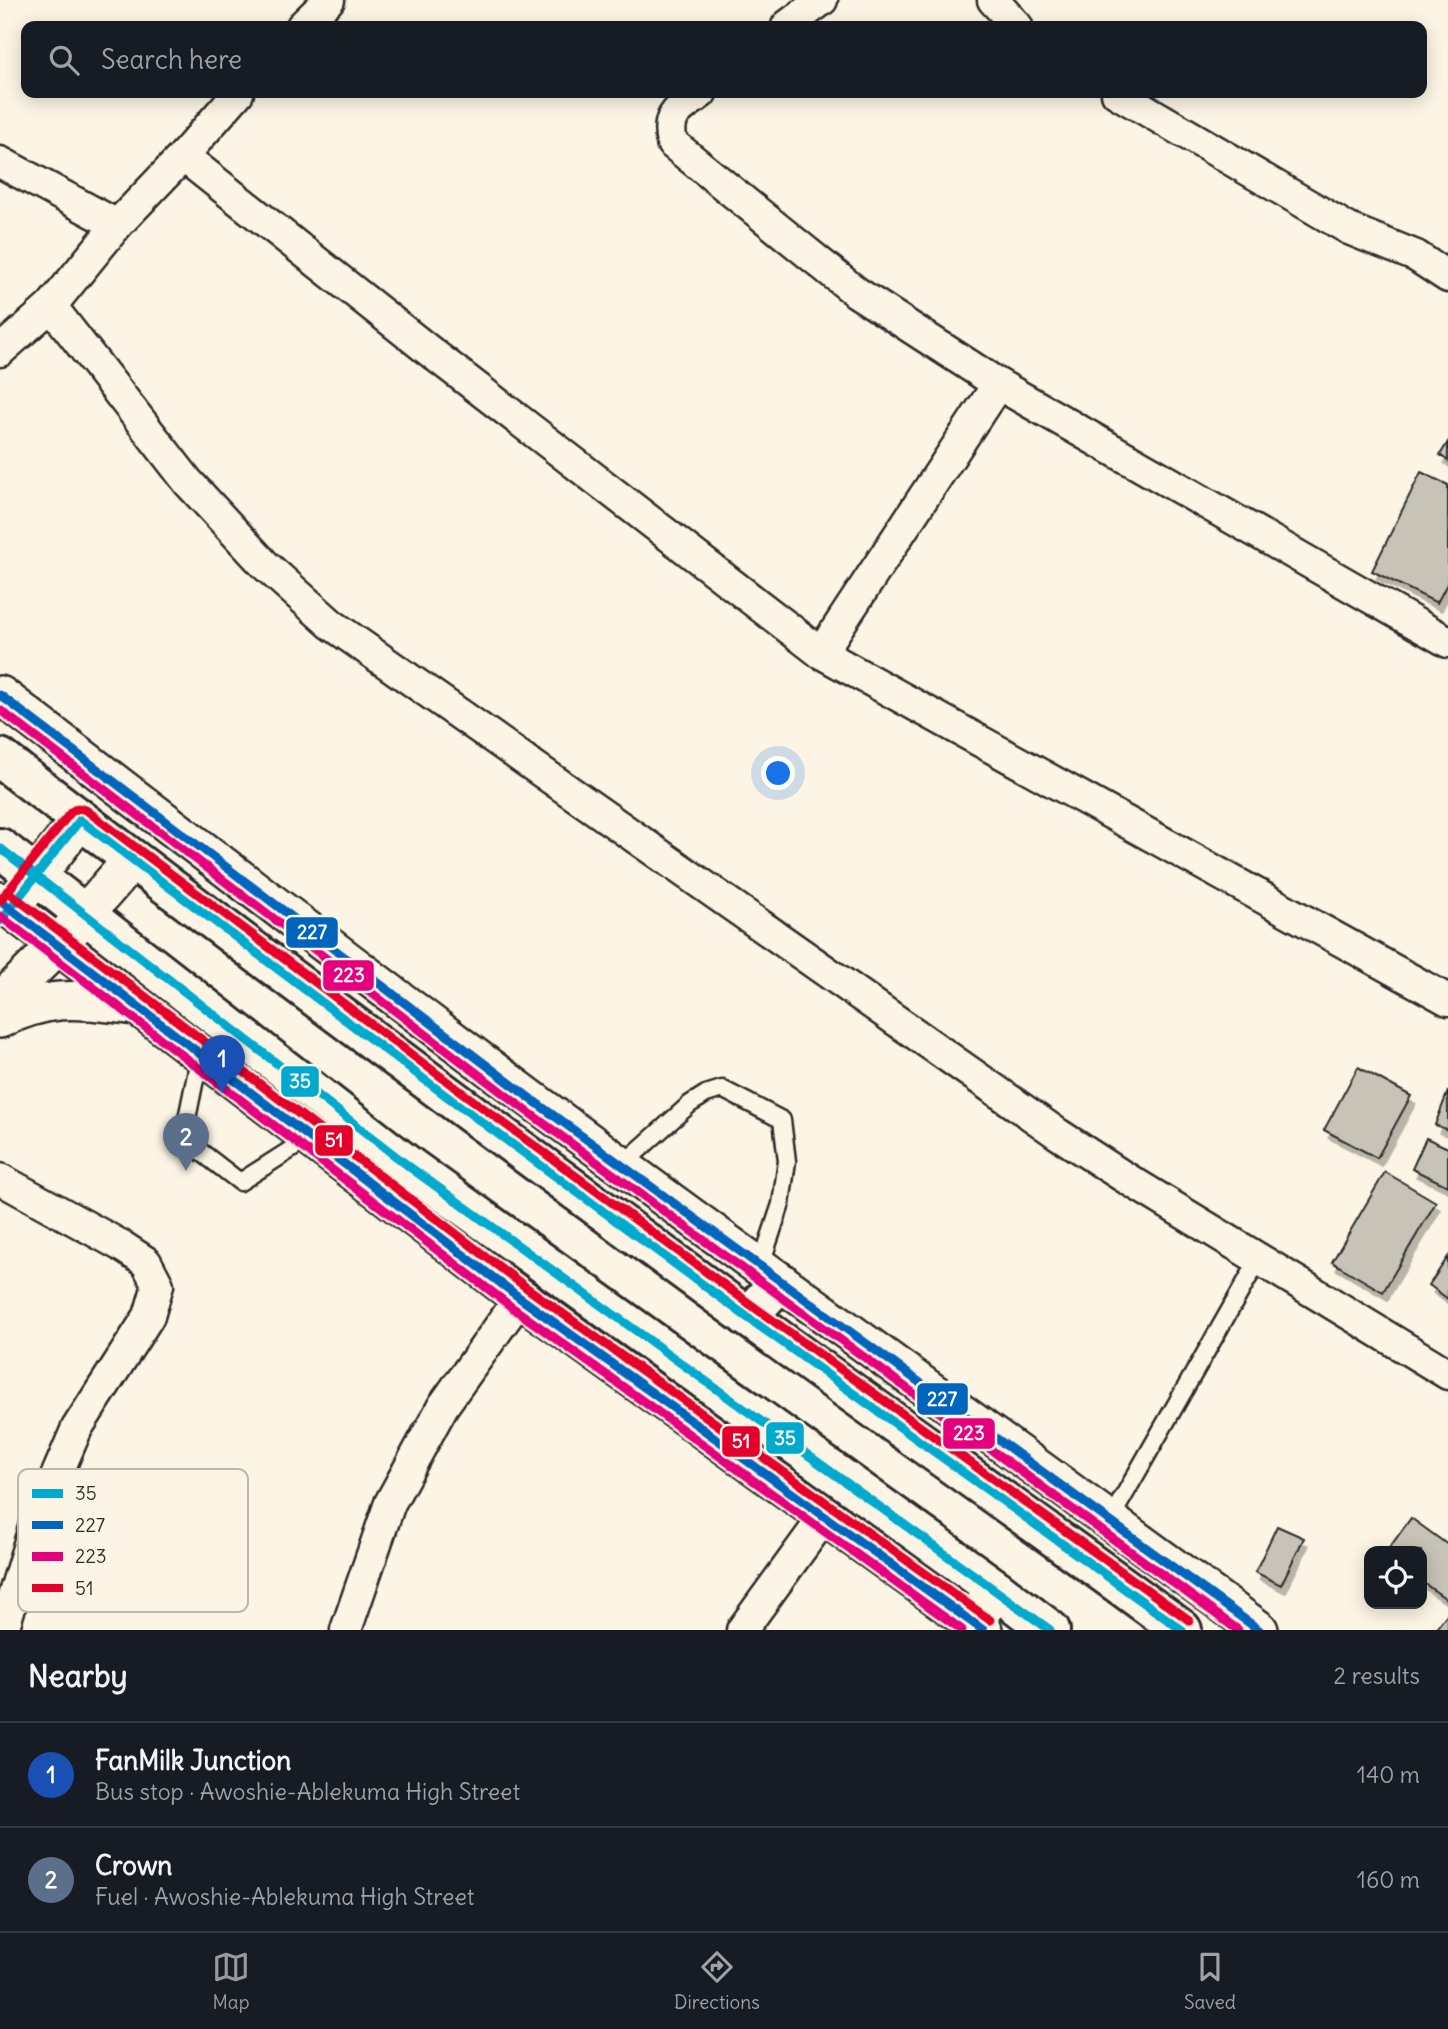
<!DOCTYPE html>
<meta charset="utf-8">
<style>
:root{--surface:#171b24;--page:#242831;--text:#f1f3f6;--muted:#9ea1a6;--line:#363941;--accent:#98999b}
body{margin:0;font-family:Delius,sans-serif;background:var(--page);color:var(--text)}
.controls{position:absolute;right:21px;bottom:21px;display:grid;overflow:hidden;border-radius:14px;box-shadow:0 4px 18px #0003}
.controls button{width:63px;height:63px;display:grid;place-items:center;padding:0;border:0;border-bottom:2px solid var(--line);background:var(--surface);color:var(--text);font:35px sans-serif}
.you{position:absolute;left:779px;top:774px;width:24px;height:24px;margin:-18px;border:5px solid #fff;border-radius:50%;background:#1a73e8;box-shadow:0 0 0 10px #1a73e833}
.badge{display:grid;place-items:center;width:46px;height:46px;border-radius:50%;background:var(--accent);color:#fff;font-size:23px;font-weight:700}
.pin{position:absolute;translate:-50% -58px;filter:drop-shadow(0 2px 4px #0008)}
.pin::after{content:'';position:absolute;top:37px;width:24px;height:21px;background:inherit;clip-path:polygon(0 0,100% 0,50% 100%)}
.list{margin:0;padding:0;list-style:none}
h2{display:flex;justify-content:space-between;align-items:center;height:91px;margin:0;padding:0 28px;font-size:30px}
h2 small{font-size:23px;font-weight:400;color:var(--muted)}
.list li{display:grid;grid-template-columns:46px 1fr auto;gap:21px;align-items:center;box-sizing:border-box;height:105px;padding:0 28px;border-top:2px solid var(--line)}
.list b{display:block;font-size:26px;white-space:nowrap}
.list p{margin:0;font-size:23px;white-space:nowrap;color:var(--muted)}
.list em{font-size:23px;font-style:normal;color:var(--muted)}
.icon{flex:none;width:38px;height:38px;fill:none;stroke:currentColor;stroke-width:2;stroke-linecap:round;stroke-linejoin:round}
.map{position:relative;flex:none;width:1448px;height:1630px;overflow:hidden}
.search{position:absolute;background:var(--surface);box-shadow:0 4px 18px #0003;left:21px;right:21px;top:21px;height:77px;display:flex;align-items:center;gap:18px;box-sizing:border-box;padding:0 24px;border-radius:14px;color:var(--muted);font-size:26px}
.sheet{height:301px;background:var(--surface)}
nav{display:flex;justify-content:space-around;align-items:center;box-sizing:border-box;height:98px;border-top:2px solid var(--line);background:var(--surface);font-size:19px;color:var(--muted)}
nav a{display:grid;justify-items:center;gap:4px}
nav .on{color:var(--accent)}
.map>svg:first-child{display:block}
.building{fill:#c8c3b7;stroke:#2b2b2b;stroke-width:2;filter:url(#shadow)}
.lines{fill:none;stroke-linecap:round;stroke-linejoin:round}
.service-casing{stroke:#2b2b2b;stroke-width:21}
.minor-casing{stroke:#2b2b2b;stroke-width:35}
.tertiary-casing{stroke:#2b2b2b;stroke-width:42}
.primary-casing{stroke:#2b2b2b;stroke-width:44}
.service{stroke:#fcf5e5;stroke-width:16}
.minor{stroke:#fcf5e5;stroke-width:30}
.tertiary{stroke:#fcf5e5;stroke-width:37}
.primary{stroke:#fcf5e5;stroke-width:38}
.bus-1-casing{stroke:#fcf5e5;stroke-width:14}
.bus-2-casing{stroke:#fcf5e5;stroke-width:14}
.bus-3-casing{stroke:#fcf5e5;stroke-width:14}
.bus-4-casing{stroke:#fcf5e5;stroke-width:14}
.bus-1{stroke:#00a9ce;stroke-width:9}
.bus-2{stroke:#0065bd;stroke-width:9}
.bus-3{stroke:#e5007d;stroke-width:9}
.bus-4{stroke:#e4002b;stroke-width:9}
.key{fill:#fcf5e5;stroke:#bdb8ad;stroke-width:2}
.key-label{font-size:19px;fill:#2b2b2b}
.line-badge{stroke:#fcf5e5;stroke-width:2.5}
.badge-label{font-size:19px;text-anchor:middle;font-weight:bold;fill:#fff}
</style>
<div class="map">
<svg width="1448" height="1630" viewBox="0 0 1448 1630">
<defs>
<filter id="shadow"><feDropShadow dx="4.5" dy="8" stdDeviation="0" flood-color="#0004"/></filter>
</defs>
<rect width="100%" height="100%" fill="#fcf5e5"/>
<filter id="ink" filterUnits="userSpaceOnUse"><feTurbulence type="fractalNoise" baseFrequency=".0143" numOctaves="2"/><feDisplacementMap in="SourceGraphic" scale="14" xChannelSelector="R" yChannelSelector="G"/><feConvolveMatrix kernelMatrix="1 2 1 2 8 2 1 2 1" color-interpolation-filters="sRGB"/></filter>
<g filter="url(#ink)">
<g class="building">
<path d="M1448,442V461L1440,455Z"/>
<path d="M1421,472L1448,485V582L1437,603L1372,571Z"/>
<path d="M1358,1067L1411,1096L1377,1158L1324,1130Z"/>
<path d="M1448,1091V1130L1435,1125Z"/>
<path d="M1426,1138L1448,1148V1186L1412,1169Z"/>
<path d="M1385,1172L1436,1202L1383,1292L1332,1262Z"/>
<path d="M1448,1257V1299L1429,1285Z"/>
<path d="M1411,1518L1448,1545V1600L1422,1582V1551H1387Z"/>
<path d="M1277,1526L1304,1538L1281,1585L1255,1572Z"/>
<path d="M1448,1613V1630H1435Z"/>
</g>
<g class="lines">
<g class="service-casing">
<g id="service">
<path d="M200,1055L183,1138L240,1182L309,1138"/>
<path d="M622,1165L690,1104L706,1094L722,1089L782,1120L787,1161L781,1204L760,1267"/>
<path d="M1110,1520L1259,1259"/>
</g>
</g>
<g class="minor-casing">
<g id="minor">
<path d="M993,0L1017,26"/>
<path d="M302,26L329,0"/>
<path d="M787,26L822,0"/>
<path d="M701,93C680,109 665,113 672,143L856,292L998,384L1448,642"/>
<path d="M1117,93L1349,229L1416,256L1448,277"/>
<path d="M183,156L428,350L821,653L1448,1000"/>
<path d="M0,162L117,225"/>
<path d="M51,306L188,482L264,564L331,624L1058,1134L1121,1175L1448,1374"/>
<path d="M0,351L51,306L117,225L183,156L238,93"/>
<path d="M821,653L998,384"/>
<path d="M0,1179L120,1245L146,1262L158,1285L149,1316L77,1428L34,1528L3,1630"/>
<path d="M346,1630L390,1503L443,1406L520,1298"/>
<path d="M742,1630L825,1516"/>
</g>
</g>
<g class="tertiary-casing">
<g id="tertiary">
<path d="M0,695C175,829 350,964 527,1096C769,1276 1016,1451 1259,1630"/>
<path d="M18,899L80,820"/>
<path d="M0,901L520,1298L983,1630"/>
<path d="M0,1002L58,945L133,859"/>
<path d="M0,1019C53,993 81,1000 138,1006"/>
</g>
</g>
<g class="primary-casing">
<g id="primary">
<path d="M0,758C246,947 495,1132 745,1315C889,1421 1037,1523 1182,1630"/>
<path d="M0,848L411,1168L997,1590L1050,1630"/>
<path d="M747,1317L780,1282"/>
<path d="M972,1622L997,1590"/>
</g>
</g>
<use href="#service" class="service"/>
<use href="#minor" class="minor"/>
<use href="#tertiary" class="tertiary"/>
<use href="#primary" class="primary"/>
<g class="bus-1-casing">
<g id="bus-1">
<path d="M0,848L411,1168L1050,1630"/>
<path d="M0,921L80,820L445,1095L747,1317L1182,1630"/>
</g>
</g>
<g class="bus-2-casing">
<g id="bus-2">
<path d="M0,695L527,1096L1259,1630"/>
<path d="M0,901L520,1298L983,1630"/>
</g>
</g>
<g class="bus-3-casing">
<g id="bus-3">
<path d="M0,710L520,1106L1238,1630"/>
<path d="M0,916L513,1308L962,1630"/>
</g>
</g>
<g class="bus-4-casing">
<g id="bus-4">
<path d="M7,891L527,1288L990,1620"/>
<path d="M0,901L71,812L78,808L86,810L452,1085L754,1307L1189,1620"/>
</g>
</g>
<use href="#bus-1" class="bus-1"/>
<use href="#bus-2" class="bus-2"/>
<use href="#bus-3" class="bus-3"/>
<use href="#bus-4" class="bus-4"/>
</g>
</g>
<rect x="18" y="1469" width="230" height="143" rx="10" class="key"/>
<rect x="32" y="1489" width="31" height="9" fill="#00a9ce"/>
<rect x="32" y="1521" width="31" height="8" fill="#0065bd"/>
<rect x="32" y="1552" width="31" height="9" fill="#e5007d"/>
<rect x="32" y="1584" width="31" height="8" fill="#e4002b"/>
<g class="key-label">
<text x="75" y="1500">35</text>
<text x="75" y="1532">227</text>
<text x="75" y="1563">223</text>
<text x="75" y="1595">51</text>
</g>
<g class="line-badge">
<rect x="285" y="916" width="54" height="33" rx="7" fill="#0065bd"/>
<rect x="322" y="959" width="53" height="33" rx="7" fill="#e5007d"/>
<rect x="280" y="1065" width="40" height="33" rx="7" fill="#00a9ce"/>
<rect x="314" y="1124" width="40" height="33" rx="7" fill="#e4002b"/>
<rect x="916" y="1382" width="53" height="34" rx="7" fill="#0065bd"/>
<rect x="942" y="1417" width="54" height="33" rx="7" fill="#e5007d"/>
<rect x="765" y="1421" width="40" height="34" rx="7" fill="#00a9ce"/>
<rect x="721" y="1425" width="40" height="33" rx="7" fill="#e4002b"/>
</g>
<g class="badge-label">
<text x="312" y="939">227</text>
<text x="349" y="982">223</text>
<text x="300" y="1088">35</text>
<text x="334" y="1147">51</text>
<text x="942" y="1406">227</text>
<text x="969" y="1440">223</text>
<text x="785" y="1445">35</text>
<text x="741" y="1448">51</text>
</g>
</svg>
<div class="controls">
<button><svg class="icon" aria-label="locate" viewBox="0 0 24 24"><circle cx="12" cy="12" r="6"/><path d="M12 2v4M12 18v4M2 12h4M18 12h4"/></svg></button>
</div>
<div class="you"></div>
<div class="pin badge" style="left:222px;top:1093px;background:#1a4fb4">1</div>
<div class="pin badge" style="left:186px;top:1171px;background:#5c6f8a">2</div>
<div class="search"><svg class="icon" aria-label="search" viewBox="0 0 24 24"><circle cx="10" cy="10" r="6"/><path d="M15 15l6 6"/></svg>Search here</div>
</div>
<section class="sheet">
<h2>Nearby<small>2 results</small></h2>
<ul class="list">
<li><span class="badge" style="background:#1a4fb4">1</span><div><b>FanMilk Junction</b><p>Bus stop · Awoshie-Ablekuma High Street</p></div><em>140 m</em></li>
<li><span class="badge" style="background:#5c6f8a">2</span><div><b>Crown</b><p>Fuel · Awoshie-Ablekuma High Street</p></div><em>160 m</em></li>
</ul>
</section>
<nav>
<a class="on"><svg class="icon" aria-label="map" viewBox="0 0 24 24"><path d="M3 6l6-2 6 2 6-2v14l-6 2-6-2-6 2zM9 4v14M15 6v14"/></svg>Map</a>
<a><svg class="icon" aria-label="directions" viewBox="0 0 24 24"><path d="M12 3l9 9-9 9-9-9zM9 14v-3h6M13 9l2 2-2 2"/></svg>Directions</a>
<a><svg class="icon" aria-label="saved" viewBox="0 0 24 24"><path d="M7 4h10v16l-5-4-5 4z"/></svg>Saved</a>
</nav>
